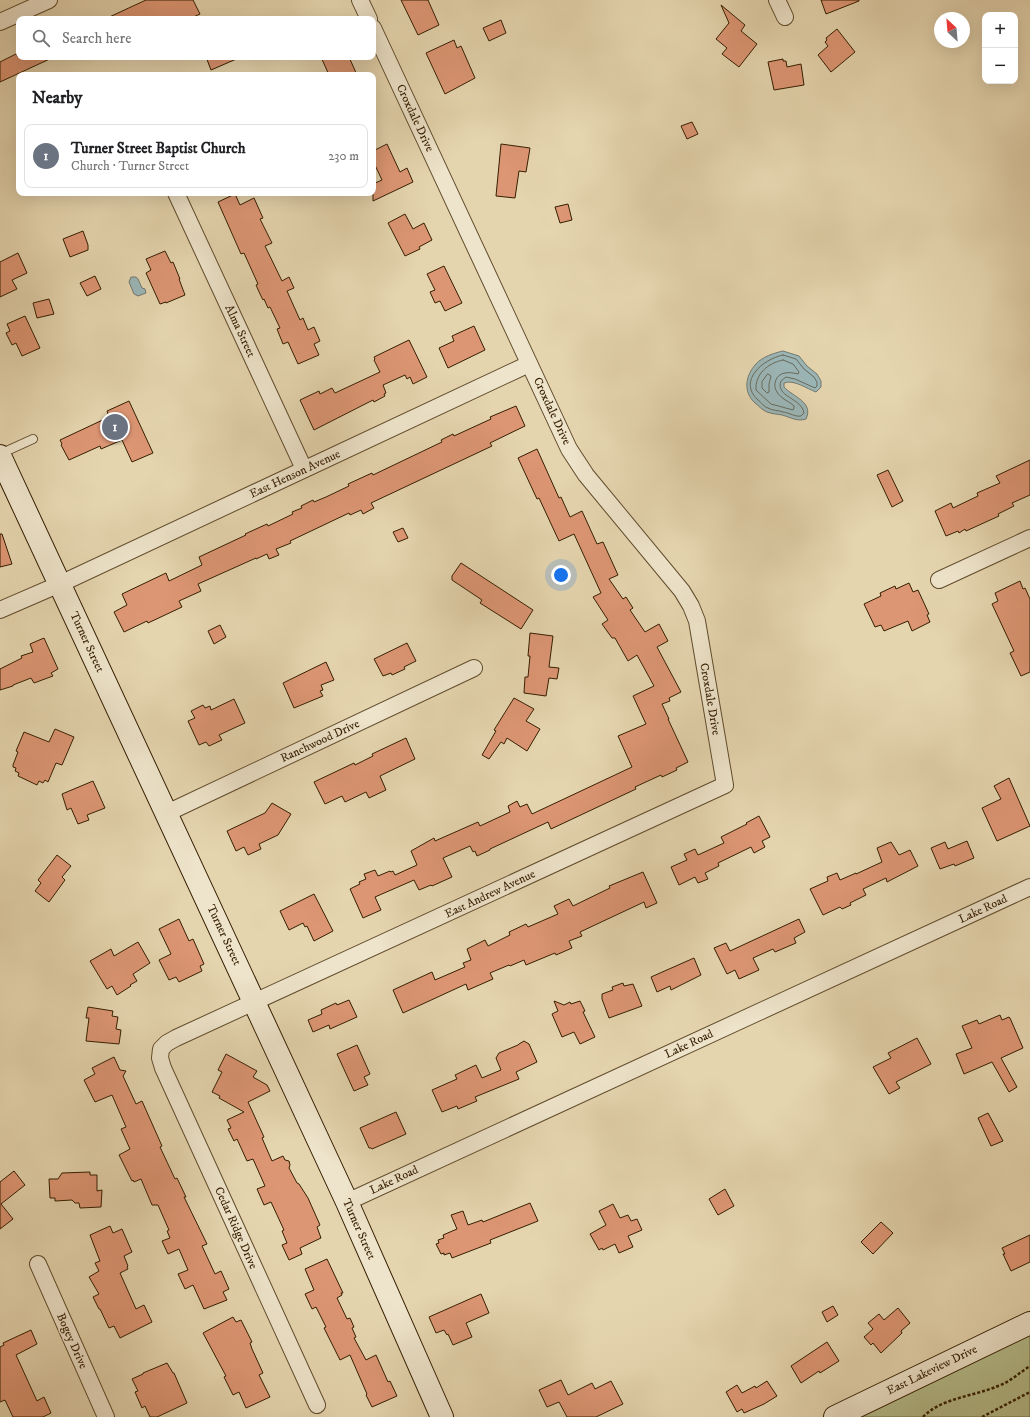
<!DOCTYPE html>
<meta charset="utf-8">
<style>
:root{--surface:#fff;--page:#f2f2f2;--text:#202124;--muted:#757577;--line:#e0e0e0;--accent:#2563eb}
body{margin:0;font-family:"IM FELL DW Pica",serif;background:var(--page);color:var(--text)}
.controls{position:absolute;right:12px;top:12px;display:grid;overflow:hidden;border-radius:8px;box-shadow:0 4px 16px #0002}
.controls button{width:36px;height:36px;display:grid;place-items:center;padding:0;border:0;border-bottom:1px solid var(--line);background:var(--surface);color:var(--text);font:20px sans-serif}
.compass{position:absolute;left:934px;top:12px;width:36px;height:36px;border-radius:50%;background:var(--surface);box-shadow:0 4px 16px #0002;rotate:334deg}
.you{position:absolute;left:561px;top:575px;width:14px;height:14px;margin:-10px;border:3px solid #fff;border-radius:50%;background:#1a73e8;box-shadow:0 0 0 6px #1a73e833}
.badge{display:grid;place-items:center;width:26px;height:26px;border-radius:50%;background:var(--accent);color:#fff;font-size:13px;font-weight:700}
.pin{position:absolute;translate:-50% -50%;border:2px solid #fff;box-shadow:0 1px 4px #0006}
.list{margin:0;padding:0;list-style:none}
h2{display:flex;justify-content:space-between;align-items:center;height:52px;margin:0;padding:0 16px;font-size:17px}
h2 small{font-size:13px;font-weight:400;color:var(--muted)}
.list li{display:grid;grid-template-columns:26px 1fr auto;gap:12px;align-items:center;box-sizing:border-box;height:64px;margin:0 8px 8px;padding:0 8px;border:1px solid var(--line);border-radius:8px}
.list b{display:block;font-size:15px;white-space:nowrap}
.list p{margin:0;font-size:13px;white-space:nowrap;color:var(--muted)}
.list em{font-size:13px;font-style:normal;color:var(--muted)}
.icon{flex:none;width:22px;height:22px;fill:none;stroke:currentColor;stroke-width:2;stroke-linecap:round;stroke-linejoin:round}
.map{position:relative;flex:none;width:1030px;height:1417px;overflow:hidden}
.search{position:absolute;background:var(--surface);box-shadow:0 4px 16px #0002;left:16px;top:16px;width:360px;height:44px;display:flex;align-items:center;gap:10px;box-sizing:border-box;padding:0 14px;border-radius:8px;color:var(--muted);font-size:15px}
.panel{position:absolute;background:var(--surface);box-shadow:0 4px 16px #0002;left:16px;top:72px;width:360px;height:124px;border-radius:8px}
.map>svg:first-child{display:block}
.green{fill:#b5bd8b;stroke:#746e46}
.water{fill:#9bb6b7;stroke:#72796e}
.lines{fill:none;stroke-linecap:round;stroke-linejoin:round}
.shore{stroke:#686a5c;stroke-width:1}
.building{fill:#dd9674;stroke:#341e00}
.lane-casing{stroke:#604c2c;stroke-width:10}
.street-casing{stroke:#604c2c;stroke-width:18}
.secondary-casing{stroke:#341e00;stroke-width:24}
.path{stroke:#341e00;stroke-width:2.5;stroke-dasharray:3 2;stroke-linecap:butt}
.lane{stroke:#eee4cb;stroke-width:8}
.street{stroke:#eee4cb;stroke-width:16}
.secondary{stroke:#eee4cb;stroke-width:22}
.labels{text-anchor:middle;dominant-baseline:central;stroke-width:3;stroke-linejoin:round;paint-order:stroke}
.street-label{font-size:12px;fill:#341e00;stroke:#eee4cb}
</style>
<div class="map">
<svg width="1030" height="1417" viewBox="0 0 1030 1417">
<rect width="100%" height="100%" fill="#e5d5af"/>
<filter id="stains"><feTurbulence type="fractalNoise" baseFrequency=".005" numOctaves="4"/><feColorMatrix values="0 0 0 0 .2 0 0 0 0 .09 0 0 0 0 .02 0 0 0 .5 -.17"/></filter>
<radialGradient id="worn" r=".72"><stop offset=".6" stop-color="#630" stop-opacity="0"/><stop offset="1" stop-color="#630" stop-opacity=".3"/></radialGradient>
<path class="green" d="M1030,1323V1417H835Z"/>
<g class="water">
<path d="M131,277H136L138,279L142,288L145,289L146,293L138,296L134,294L129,282Z"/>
<path d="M783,351L799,356L807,366L817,374L821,381V387L816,392C807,389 794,379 784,383V387C793,397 814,402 806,419C797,422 790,417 782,415C777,414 772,414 767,412C762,410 759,406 755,403C743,392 745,376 756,364C762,357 774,353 783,351Z"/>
</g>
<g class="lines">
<g class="shore">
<path d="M783,355L796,359L804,369L814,377L817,382V386L815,388L795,379L786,377L781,381C775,397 802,398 804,413L801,416C795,417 790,413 783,412C778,410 773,411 768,408C764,407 762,403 758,400C737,381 763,359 783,355Z"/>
<path d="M783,360L793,364L799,372L798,374C794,373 789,372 785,373C776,374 772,385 777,392C781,399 789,401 794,406V408L793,410L771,404L756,390C755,374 768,363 783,360Z"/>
<path d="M768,374L771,376L769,384V392L767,393L762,388V382Z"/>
</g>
</g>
<g class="building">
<path d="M146,0H193L200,14L189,19H105Z"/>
<path d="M401,0H428L439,25L418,35Z"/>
<path d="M821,0H859V1L826,14Z"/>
<path d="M721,5L745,25L741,31L757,44L739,67L722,54L727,48L716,39L729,23Z"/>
<path d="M501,20L506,33L489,41L483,28Z"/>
<path d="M837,29L855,52L831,72L818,55L828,46L825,42L827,40L826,38Z"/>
<path d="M454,40L457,48L461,46L475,78L445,94L426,53Z"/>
<path d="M16,54L18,57H54L0,82V62Z"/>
<path d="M206,57H241L211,70Z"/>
<path d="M321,57H349L357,75H329Z"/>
<path d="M783,59V61H786L787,67L801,64L804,85L774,90L768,62Z"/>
<path d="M692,122L698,134L687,139L681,126Z"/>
<path d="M387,144L400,172L407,168L413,182L373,201V184L382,180L373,161V151Z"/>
<path d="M501,144L530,148L526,172L519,171L515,198L496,196Z"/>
<path d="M235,194L240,205L254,198L263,218L260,219L272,243L265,246L282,281L289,277L294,288L287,291L300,320L303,318L308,330L314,327L320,341L314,344L319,355L298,364L288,342L283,344L277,329L280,328L270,307L268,308L264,299L263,300L260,294L256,285L258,284L244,253L241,254L218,202Z"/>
<path d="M568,204L572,220L560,223L555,207Z"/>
<path d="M405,214L413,229L424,223L432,240L419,247L420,249L405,256L388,223Z"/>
<path d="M83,231L88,245V250L70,257L63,239Z"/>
<path d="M165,251L171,263L173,262L180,279H179L185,295L166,303V302L160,304L146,273L151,270L146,259Z"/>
<path d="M18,253L27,273L12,280L17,289L0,297V262Z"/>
<path d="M444,266L462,303L445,311L440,301L435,303L430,292L435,290L427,274Z"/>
<path d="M95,276L101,289L87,296L80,283Z"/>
<path d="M49,299L54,314L37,318L33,303Z"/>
<path d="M25,316L40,348L22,356L16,343L12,345L6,333L10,331L7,324Z"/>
<path d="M474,326L485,350L448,368L439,348L454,341L452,336Z"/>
<path d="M409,340L427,377L413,384L410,377L407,379L405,375L383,385L386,393L384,394L385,396L374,402L373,400L314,430L300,400L319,391L320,394L332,388L335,393L380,372L374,360L375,359L374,357Z"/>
<path d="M129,401L153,453L132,462L122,440L101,449L100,446L69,460L61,445L62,444L60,440L109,417L107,411Z"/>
<path d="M516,406L525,426L490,443L492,446L371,503L374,508L363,514L361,510L350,515L349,513L290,541L291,543L276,549L279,555L269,559L267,554L256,559V558L198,584L201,591L179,601L182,607L148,623L147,621L124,632L114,612L127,605L122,594L166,573L169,581L202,565L199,557L246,535L245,534L267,524L268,526L293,514L292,512L302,508L301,506L313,500L314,502L326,497L349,486L348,484L372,473L373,475L442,442L441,440L453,434L454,436L491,419L490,417Z"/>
<path d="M537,449L559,498L561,497L570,517L582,511L597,544L603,542L618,575L609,579L623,599L626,597L633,608L630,610L645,632L659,624L668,641L657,647L681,692L669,698L670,701L662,704L669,719H668L688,762L676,768L677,770L662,777L661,775L635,787L636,789L551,829L548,822L490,849V850L477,856L475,851L473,852L470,846L443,858L452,877L432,886L431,885L419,890L414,880L375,897L381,910L363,918L350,889L360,884L359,882L366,879L364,874L375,870L378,876L390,871L391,872L393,871L395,875L417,865L411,851L434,838L435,841L478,822L480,826L510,812L508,806L517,801L520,807L527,804L532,814L632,767L618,736L646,724L633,696L654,686L637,655L628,661L615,638H612L602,624L608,620L593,597L601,593L574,534L559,541L539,498L537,499L518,458Z"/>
<path d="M1030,460V495L1012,503L1014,506L998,514L999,516L966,531L965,529L959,533L958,531L946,536L935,511L951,503L953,508L978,496L977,493L1000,483L996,476Z"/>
<path d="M888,470L903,501L892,507L877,475Z"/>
<path d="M403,528L408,538L398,542L393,532Z"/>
<path d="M0,534H2L12,564L0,567Z"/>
<path d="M461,563L533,610L521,629L480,603L482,600L452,580V576Z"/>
<path d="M1020,581L1023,589L1025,588L1030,599V672L1021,676L1010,653L1014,651L992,604L998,601L995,593Z"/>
<path d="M909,583L913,592L918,590L929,614L927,615L930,622L912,631L908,621L884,631L881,625L875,627L864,604L881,596L880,593L895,586L896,589Z"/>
<path d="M220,625L226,637L214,644L208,631Z"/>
<path d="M530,633L553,636L549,667L559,668L557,679L549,678L546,696L524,693L525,677H528L530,656H528Z"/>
<path d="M44,638L58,669L51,673L53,676L34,683L31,678L13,685V686L0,690V669L22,658L21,656L33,652L30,644Z"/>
<path d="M407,643L416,661L404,667L405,669L392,675L391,673L383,676L374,659Z"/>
<path d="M326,662L334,680L321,685L323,690L320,691L323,696L294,708L283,683Z"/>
<path d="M514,698L534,709L526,721L540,729L527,751L507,738L504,744L501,742L489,759L482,755L496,731L494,730Z"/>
<path d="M234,699L245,723L219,735L222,740L209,746L206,742L199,745L188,721L195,718L191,711L203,705L205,708L210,706L211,710Z"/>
<path d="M55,729L74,737L62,765L56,763L48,782L45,780L43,783L39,781L37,785L18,776L19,773L15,771L16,768L13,767V765L18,752L16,751L24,732L49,742Z"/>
<path d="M406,738L415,759L380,776L386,790L369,798L366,792L345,802L342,796L325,804L314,782L354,763L355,765L373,756L372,754Z"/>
<path d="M1009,778L1030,826L997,841L982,808L1001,799L994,786Z"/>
<path d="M93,781L105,808L87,815L89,820L78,824L71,808L67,810L62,794Z"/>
<path d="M272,803L291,814L278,835L259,844L261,849L248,855L244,847L236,851L227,831L265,813Z"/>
<path d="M759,816L770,837L762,841L765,847L754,853L751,847L718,863L719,866L705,873L708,879L698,883L695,877L679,885L671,867L687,860L684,854L695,849L698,855L724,843L721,837L747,824L746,823Z"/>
<path d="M967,841L974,858L955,866L954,864L940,869L931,848L945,842L948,849Z"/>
<path d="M891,842L899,855L910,850L918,866L887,882L886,878L863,889L866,895L850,903L851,905L842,909L840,907L823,915L810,889L828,881L827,877L837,873L840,880L856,873V874L882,862L877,848Z"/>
<path d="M57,855L71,866L62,877L65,880L49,902L35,891L41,883L38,880Z"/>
<path d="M643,872L657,903L646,908L644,902L580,932L582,936L569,941L572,948L556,955L555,953L526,965L524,960L510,966L509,965L490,973L493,979L468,990L466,984L403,1013L393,990L432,972L435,980L465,967L463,963L471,960L467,949L485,940L488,946L510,935L509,932L526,924L528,927L558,914L554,906L569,899L573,906L610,888L609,886Z"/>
<path d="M314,894L333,931L314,941L307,926L305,927L303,923L289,930L280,911Z"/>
<path d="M179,919L189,941L193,939L204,964L200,966L202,971L179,982L176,977L169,980L159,960L171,954L159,929Z"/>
<path d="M799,919L805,932L794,938L796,943L775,952L773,949L753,958L759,970L739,979L735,970L727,974L714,948L726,943L730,951Z"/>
<path d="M138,942L150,963L133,974L137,981L130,985L131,986L117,995L112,986L107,989L90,961L111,949L114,956Z"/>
<path d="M694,958L701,975L671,990L670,986L657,992L651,977Z"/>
<path d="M623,983L624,986L633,984L642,1006L609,1018L602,999V994L613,990L612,987Z"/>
<path d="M349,1000L357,1017L330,1029L329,1025L313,1032L308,1020L322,1014L321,1010L336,1003L337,1005Z"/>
<path d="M554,1001L564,1005L570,1002L571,1004L580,1001L585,1011L583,1012L595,1037L580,1044L574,1032L562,1037L552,1014L558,1011Z"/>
<path d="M88,1007L113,1011L112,1016L118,1017L116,1029L121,1030L119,1044L86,1041L89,1018H86Z"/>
<path d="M1000,1015L1002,1020L1009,1017L1010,1018L1023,1048L1001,1058L1017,1087L1009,1092L992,1062L964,1074L956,1054L972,1048L962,1026L977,1020L979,1024Z"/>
<path d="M917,1038L931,1064L896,1082L900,1088L889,1094L873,1067L891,1058L888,1053Z"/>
<path d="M524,1041L529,1044L537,1062L516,1072L519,1079L475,1097L477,1101L458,1109L457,1106L442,1112L432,1090L457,1079L455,1075L476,1065L482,1078L501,1070L496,1058L499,1053L518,1045L519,1044Z"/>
<path d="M357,1045L370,1074L364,1077L368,1085L354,1091L337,1054Z"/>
<path d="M226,1054L257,1071L253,1077L267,1085L270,1091L248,1102L264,1137L262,1138L272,1161L283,1156L285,1160L289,1161L290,1165L289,1168L297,1183L299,1184L308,1198L320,1225L317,1227L321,1238L300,1248L302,1254L289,1260L282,1245L287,1243L282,1231L284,1230L271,1202L264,1205L257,1189L265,1186L253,1159L247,1161L237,1139L234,1141L228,1129L231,1128L227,1120L244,1112L219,1098L220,1096L212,1092L222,1072L218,1070Z"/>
<path d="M114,1057L120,1070L126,1071L123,1076L136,1104L142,1101L162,1146L160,1147L175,1179L177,1178L186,1197H184L207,1244L202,1246L215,1274L221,1271L229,1289L223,1292L227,1300L204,1309L193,1285L185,1289L178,1274L188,1270L179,1249L168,1254L162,1241L170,1238L167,1231L169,1230L158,1205H152L141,1179L134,1182L133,1180L132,1181L119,1155L130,1149L121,1129L126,1127L112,1095L95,1102L84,1080L95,1074L92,1068Z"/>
<path d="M396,1112L406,1134L372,1149L371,1148H369L360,1128Z"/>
<path d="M988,1113L1003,1141L991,1146L978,1118Z"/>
<path d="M14,1171L25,1185L1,1204L13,1219L0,1229V1182Z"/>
<path d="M90,1172V1175H97V1191L102,1190L101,1207L80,1208L79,1203H75L72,1200L55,1201V1198H50L49,1179H58L62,1173Z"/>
<path d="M725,1189L734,1206L718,1215L709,1199Z"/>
<path d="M530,1203L538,1221L490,1240L491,1243L452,1258L450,1253L444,1255V1253L441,1254L436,1244L439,1243L438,1240L444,1238L443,1235L457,1229L451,1215L463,1211L468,1225L482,1220L483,1222Z"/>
<path d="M613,1204L620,1218L628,1215L631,1221L637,1219L642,1230L628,1236L633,1247L619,1253L615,1244L603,1250L602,1248L599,1250L590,1234L606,1225L599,1211Z"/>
<path d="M881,1222L893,1233L873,1254L861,1242Z"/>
<path d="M110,1226L113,1233L122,1229L132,1252L124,1256L128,1266L127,1267L128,1269L120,1273L136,1309L144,1305L152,1322L120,1338L114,1326L109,1328L100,1309H99L93,1297L99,1294L89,1277L99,1271L95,1263L100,1261L90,1235Z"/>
<path d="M1030,1235V1262L1011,1271L1003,1254H1005L1002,1248Z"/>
<path d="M327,1259L343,1293H341L342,1295L337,1298L347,1319L350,1318L354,1327L352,1328L356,1337L354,1338L366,1360L376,1355L388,1382L390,1381L397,1396L372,1407L366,1395L367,1394L350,1355L340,1360L324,1328L326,1327L316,1307L312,1309L305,1294L314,1290L305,1269Z"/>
<path d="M481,1294L489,1313L466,1323L472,1337L453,1345L448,1334L447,1335L444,1330L436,1333L429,1317Z"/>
<path d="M833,1306L838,1315L827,1322L822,1312Z"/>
<path d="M898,1308L910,1323L901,1331L902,1333L881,1353L873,1343L871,1345L864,1337L873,1329L868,1323L879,1314L884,1320Z"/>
<path d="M233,1317L236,1322L241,1320L252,1342L250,1343L252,1349L263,1373L259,1375L270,1397L246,1408L239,1392L233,1395L224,1377L226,1376L203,1333Z"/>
<path d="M31,1330L37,1344L16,1355L37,1401L44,1397L51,1413L43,1417H13L5,1400L0,1402V1347L4,1345L3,1343Z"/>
<path d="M827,1342L839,1361L820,1373L819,1371L801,1383L791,1366Z"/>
<path d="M167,1363L173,1373H174L187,1403L157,1417H150L145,1406L142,1408L135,1392L138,1391L132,1379L143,1374V1373Z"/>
<path d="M561,1380L568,1395L592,1383L595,1389L611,1381L623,1404L596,1417H567L559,1402L547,1407L539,1390Z"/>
<path d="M767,1381L777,1396L764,1404L744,1413L742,1409L737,1412L726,1392L737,1385L742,1393L755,1386L756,1388Z"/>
</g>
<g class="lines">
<g class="lane-casing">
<path id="lane" d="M0,454L33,439"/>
</g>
<g class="street-casing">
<g id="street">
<path d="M360,0L369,19"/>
<path d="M777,0L785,17"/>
<path d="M0,22L49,0"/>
<path d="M176,193L304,469"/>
<path d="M939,580L1030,538"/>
<path d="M0,610L60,584L529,364"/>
<path d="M167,813L474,668"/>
<path d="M347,1202L1030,887"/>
<path d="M38,1264L106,1417"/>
<path d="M317,1405L163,1068L160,1058L161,1049L167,1043L176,1038L725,785L697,621L691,606L682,591L586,475L569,449L373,28"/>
</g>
</g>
<g class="secondary-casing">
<g id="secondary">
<path d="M0,456L347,1202L442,1417"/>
<path d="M835,1417L1030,1323"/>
</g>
</g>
<g class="path">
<path d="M923,1417C941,1398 975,1396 998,1386C1010,1382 1019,1373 1030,1366"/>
<path d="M982,1417L1030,1392"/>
</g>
<use href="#lane" class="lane"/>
<use href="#street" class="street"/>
<use href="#secondary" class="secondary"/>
</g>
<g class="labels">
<g class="street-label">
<text transform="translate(415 118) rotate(65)">Croxdale Drive</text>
<text transform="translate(240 331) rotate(65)">Alma Street</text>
<text transform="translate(552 411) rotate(65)">Croxdale Drive</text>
<text transform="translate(295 474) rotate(-25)">East Henson Avenue</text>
<text transform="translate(87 642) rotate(65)">Turner Street</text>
<text transform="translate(710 699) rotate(80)">Croxdale Drive</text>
<text transform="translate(320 741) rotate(-25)">Ranchwood Drive</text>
<text transform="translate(490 894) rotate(-25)">East Andrew Avenue</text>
<text transform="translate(983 909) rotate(-25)">Lake Road</text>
<text transform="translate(224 935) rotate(65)">Turner Street</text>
<text transform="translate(689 1044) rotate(-25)">Lake Road</text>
<text transform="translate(394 1180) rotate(-25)">Lake Road</text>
<text transform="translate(236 1228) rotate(66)">Cedar Ridge Drive</text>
<text transform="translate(359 1229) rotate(66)">Turner Street</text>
<text transform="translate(72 1341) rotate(66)">Bogey Drive</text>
<text transform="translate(932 1370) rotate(-26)">East Lakeview Drive</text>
</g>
</g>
<rect width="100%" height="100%" filter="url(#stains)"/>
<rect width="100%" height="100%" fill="url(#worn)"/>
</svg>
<div class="controls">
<button>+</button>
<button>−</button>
</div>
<svg class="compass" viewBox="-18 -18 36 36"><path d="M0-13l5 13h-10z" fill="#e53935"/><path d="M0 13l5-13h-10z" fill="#757577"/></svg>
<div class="you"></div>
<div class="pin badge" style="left:115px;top:427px;background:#6b7280">1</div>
<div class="search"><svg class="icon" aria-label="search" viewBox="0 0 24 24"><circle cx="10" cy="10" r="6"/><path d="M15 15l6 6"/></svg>Search here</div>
<section class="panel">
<h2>Nearby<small></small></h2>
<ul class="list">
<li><span class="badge" style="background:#6b7280">1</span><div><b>Turner Street Baptist Church</b><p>Church · Turner Street</p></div><em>230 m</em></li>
</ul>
</section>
</div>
